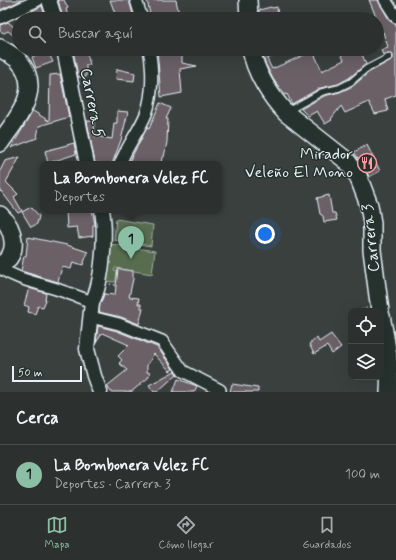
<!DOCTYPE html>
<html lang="es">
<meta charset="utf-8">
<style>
:root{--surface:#2c302e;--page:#383c3a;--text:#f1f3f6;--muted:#a6a9aa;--line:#484b4a;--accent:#8abfa5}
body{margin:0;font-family:Mynerve,sans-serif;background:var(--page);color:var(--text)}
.controls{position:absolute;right:12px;bottom:12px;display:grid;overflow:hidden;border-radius:8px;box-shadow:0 4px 16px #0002}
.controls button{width:36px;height:36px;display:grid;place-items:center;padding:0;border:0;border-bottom:1px solid var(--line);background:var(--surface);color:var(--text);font:20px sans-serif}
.scale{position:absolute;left:12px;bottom:10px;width:70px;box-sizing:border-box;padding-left:4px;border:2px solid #e8f1f8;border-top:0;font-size:11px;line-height:14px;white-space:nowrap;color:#e8f1f8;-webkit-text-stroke:3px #26332d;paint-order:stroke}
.you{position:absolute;left:265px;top:234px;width:14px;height:14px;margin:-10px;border:3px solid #fff;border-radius:50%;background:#1a73e8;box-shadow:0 0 0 6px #1a73e833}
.badge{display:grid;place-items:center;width:26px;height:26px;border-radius:50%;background:var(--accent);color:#111;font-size:13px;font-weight:700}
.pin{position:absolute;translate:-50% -33px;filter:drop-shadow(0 1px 2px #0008)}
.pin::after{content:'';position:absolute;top:21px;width:14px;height:12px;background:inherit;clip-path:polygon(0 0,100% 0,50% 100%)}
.popup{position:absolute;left:40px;top:161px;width:182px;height:52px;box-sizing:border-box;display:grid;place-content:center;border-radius:8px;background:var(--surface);filter:drop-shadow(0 1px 3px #0005);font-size:13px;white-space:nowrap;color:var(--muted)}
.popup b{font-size:15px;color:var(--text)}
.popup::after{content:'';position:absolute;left:50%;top:100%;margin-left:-8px;border:8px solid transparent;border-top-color:var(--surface)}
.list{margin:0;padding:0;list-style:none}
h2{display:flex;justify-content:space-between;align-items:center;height:52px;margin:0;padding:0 16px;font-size:17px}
h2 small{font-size:13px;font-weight:400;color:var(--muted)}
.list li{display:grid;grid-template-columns:26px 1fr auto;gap:12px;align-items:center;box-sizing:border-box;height:60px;padding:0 16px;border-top:1px solid var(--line)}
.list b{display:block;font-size:15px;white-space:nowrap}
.list p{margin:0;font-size:13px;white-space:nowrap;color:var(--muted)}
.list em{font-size:13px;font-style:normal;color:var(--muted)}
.icon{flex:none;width:22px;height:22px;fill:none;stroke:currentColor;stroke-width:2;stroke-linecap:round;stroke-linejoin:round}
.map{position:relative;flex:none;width:396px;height:392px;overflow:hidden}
.search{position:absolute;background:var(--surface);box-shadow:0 4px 16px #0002;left:12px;right:12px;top:12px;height:44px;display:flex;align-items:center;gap:10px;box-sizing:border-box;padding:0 14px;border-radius:22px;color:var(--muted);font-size:15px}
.sheet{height:112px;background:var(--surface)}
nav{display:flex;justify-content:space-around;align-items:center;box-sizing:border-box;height:56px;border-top:1px solid var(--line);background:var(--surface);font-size:11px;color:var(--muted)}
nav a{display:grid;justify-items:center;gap:2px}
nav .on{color:var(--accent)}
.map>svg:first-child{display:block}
.green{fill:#596d50;stroke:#a0afa4}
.building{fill:#6a6066;stroke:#e8f1f8}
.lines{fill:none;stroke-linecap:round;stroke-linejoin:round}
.service-casing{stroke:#e8f1f8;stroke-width:8}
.minor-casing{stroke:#e8f1f8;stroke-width:14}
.tertiary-casing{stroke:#e8f1f8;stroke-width:17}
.primary-casing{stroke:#e8f1f8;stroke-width:20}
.path{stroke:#e8f1f8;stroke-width:1.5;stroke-dasharray:1 3;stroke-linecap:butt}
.service{stroke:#26332d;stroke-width:5.5}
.minor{stroke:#26332d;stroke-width:11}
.tertiary{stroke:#26332d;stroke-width:14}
.primary{stroke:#26332d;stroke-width:17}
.labels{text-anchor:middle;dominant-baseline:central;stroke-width:3;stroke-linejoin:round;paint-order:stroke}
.street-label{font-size:16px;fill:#e8f1f8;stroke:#26332d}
.poi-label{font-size:16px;fill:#e8f1f8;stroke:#26332d;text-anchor:end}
</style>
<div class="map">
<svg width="396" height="392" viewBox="0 0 396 392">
<rect width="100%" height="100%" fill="#3a403e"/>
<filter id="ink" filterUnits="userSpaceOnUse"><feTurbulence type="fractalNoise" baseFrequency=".025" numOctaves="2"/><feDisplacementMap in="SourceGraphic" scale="8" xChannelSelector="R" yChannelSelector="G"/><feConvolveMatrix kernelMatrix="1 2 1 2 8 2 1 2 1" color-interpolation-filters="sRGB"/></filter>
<g filter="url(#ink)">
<g class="green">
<path d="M116,219L153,225L151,246L114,240Z"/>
<path d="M110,244L155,251L152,274L115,268L114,271H117L116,282L104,281L107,267H110H107Z"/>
</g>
<g class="building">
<path d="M0,0H22L0,10Z"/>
<path d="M58,0H64L68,8L66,9L69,19H63Z"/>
<path d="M110,0H129L134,18L131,19H117Z"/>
<path d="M147,0H176L180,19H151Z"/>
<path d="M369,0H378L390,21L396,25V95L385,99L388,111L375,114L369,102L345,113L341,106L331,119L332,120L325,124L317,111L308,116L301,109L324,96L340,92L353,86L368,73L393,59V55L391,53H387L383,55L381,50L388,47L383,32L377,34V19Z"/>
<path d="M42,6L46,19H43L42,17L34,18L32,11Z"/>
<path d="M271,7L272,8L277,7L278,19H259V10Z"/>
<path d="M8,22L19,31V40L8,31L4,33L0,31V25Z"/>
<path d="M73,49H86L90,65H86V77H78Z"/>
<path d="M157,49H182V63L197,66L180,69L182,93L161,97Z"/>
<path d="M261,49H286L267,59L272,69L313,51L322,71L344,60L341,54V49H360L366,64L349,78L338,84L320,88L292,104L287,94L285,95L273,79L265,63Z"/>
<path d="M47,50L53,62L36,68L32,57Z"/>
<path d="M117,69L135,73L134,81L116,79Z"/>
<path d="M60,74L69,117L39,126L37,138L11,148L33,111L49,121L50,75Z"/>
<path d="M160,103L171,108L166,119H168L167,142L164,157H162L161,164L153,163V164H128L147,128L149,129Z"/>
<path d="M117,111L128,112L121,140L112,164L95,163L87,121H94L95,136L112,139L114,123H117Z"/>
<path d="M74,143L76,154L48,163L45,151Z"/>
<path d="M367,145L380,171L369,177L366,170L354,152Z"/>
<path d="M20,157L6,182L18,194L14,197L22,211L18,213L1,191L0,192V171L5,161Z"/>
<path d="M329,195L332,213H335L337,220L324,222L323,216L320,214L317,198Z"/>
<path d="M31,207L39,216L37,224L31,227L22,212Z"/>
<path d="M66,210H92L95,224V225H93V236L79,238L77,227L67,228Z"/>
<path d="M28,237L67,245L88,252L83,265L73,262L71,269L62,267L58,282L21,271L24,256H26Z"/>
<path d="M118,269L133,271V279L129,297L139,298L138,304H141V308H143L139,324L121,317L99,312L100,304L104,294L115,295Z"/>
<path d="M29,288L46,293L45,300H46L43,307L38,306L35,314L28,312L29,307L24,305Z"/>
<path d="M98,326L117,331L157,347L173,369L170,371L154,354L147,365V372L150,373L148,378L131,392H111L107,386L127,370L119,363L122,360L118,356L129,345L102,333L96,343Z"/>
<path d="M331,334L341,347L332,354L327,346L314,354L309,344L317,338L319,342Z"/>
<path d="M175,371L177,374L157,392H154L149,385Z"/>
<path d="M178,379L197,386L194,392H173Z"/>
<path d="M232,384L258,388V392H230Z"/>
</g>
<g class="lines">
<g class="service-casing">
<path id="service" d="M288,111L322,92L339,88L351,82L366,69L389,57"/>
</g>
<g class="minor-casing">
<g id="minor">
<path d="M136,0L142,19"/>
<path d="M385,0L396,17"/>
<path d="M0,18L38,0"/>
<path d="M120,164C127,146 139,131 146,114C153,95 153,69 149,49"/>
<path d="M0,268C16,279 34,282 53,288C66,292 79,297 92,302"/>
<path d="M91,317L119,324L162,341L183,371L220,390"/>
</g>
</g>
<g class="tertiary-casing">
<g id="tertiary">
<path d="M49,0L55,19"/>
<path d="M64,49L87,164"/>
<path d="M100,392L94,376L87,349L92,302C103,282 106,233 102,210"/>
</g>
</g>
<g class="primary-casing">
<g id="primary">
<path d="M248,0L249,19"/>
<path d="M0,48C6,52 13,55 18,60C45,89 16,119 0,143"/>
<path d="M251,49C255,72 270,96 286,113L347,161L358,176L369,205L372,223V250L380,311"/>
<path d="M0,215C14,228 21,255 0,265"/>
<path d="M381,316C386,341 391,367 389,392"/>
</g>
</g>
<g class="path">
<path d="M110,284L117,285"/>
<path d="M358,311L367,308"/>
</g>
<use href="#service" class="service"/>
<use href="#minor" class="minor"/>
<use href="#tertiary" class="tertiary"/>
<use href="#primary" class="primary"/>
</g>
</g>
<defs>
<g id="restaurant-ring" transform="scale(1)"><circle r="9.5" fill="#26332d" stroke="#ff9aa2" stroke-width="1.5"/><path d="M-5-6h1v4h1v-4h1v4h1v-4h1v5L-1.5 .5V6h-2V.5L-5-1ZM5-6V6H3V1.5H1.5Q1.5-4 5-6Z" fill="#ff9aa2"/></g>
</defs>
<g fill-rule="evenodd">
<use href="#restaurant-ring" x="367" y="163"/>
</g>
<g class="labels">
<g class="street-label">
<text transform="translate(92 103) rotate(79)">Carrera 5</text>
<text transform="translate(371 238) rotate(-96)">Carrera 3</text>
</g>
<g class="poi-label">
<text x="353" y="154">Mirador<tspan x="353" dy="18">Veleño El Mono</tspan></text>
</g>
</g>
</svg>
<div class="controls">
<button><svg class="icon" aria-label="locate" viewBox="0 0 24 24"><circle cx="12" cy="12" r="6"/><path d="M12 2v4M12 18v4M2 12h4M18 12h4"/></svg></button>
<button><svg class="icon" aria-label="layers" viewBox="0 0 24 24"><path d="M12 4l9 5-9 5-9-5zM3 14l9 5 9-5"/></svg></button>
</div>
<div class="scale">50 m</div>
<div class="you"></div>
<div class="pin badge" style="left:131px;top:259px">1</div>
<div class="popup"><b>La Bombonera Velez FC</b>Deportes</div>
<div class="search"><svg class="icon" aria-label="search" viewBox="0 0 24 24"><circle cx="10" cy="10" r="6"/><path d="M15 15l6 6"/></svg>Buscar aquí</div>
</div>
<section class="sheet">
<h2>Cerca<small></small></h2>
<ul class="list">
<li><span class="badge">1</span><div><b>La Bombonera Velez FC</b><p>Deportes · Carrera 3</p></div><em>100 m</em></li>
</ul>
</section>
<nav>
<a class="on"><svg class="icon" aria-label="map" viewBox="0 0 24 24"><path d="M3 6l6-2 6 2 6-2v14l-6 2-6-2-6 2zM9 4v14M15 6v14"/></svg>Mapa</a>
<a><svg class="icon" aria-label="directions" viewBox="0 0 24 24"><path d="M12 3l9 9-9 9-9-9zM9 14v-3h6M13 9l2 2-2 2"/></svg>Cómo llegar</a>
<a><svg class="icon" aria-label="saved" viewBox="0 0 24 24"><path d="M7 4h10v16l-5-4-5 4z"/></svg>Guardados</a>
</nav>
